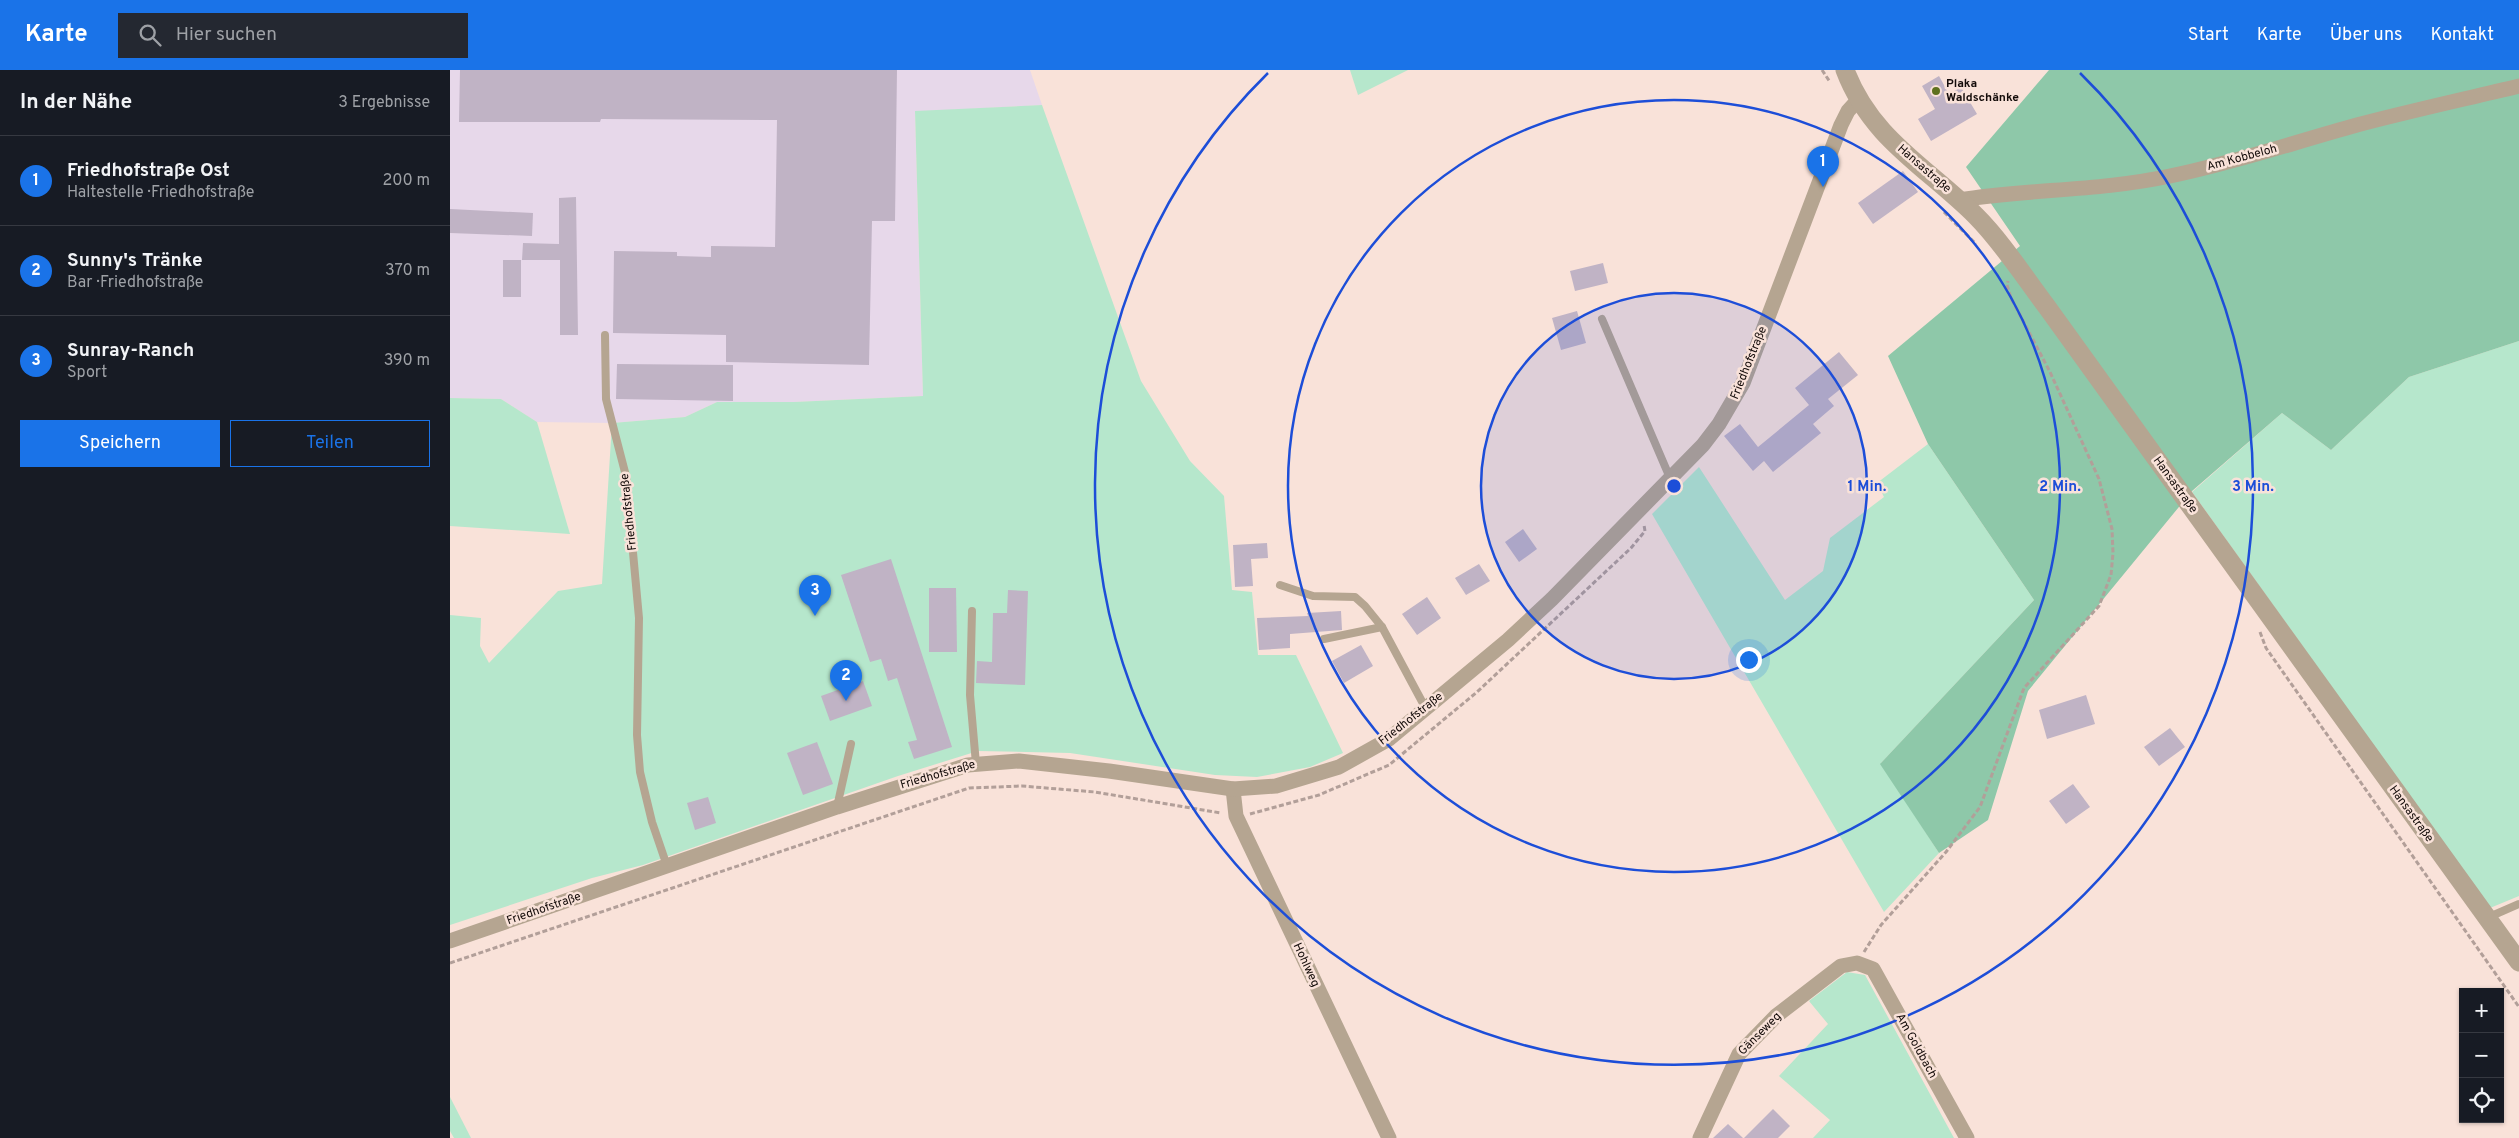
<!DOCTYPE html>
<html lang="de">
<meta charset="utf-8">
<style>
:root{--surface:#171b24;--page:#242831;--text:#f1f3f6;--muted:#9ea1a6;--line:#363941;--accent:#1a73e8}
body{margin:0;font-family:Overpass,sans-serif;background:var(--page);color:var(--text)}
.controls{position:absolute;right:15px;bottom:15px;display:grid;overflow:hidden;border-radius:0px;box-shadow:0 1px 4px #0004}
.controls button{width:45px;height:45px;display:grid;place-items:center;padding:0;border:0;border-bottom:1px solid var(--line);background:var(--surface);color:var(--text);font:25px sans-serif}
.you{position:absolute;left:1298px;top:589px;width:18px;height:18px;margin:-12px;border:4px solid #fff;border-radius:50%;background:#1a73e8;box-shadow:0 0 0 8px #1a73e833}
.badge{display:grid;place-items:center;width:32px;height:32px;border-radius:50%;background:var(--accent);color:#fff;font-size:16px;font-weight:700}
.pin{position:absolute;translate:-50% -41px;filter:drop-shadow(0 1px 2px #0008)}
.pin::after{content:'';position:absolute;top:26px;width:18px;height:15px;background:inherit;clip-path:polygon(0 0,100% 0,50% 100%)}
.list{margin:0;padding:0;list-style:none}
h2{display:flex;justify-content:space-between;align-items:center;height:65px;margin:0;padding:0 20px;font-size:21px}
h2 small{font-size:16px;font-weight:400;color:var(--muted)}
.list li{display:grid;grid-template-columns:32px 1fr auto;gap:15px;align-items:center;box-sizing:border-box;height:90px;padding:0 20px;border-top:1px solid var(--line)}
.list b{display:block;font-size:19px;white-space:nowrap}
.list p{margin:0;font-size:16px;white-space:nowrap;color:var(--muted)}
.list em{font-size:16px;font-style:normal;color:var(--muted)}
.actions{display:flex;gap:10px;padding:15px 20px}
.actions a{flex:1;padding:11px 0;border:1px solid var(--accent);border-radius:0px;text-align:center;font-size:18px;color:var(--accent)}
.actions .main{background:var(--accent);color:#fff}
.icon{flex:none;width:28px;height:28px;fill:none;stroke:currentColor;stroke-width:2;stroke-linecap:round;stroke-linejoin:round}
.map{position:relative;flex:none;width:2069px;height:1068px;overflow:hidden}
header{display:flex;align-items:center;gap:30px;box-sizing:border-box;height:70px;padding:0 25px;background:var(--accent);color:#fff}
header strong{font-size:24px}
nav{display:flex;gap:28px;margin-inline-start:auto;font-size:18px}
.search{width:350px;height:45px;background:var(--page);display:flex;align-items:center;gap:12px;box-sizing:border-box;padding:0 18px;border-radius:0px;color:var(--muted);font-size:19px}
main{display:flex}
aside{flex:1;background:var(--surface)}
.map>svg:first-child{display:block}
.commercial{fill:#e7d8ea}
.green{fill:#b6e7cc}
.forest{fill:#8ec8a9}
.building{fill:#c0b3c5}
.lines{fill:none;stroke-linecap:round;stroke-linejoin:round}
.path{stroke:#b29f99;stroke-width:3;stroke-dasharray:5 2.5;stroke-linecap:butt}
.service{stroke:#b5a591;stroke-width:8}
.minor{stroke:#b5a591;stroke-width:15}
.tertiary{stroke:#b5a591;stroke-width:19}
.ring{fill:none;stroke:#1d4ed8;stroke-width:2.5}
.poi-dot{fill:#5e711f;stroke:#f9e2d9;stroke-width:2}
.labels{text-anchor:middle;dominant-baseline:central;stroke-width:5;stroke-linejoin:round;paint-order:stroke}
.poi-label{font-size:12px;font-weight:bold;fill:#130b09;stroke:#f9e2d9;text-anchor:start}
.street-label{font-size:12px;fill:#130b09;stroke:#f9e2d9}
.centre{fill:#1d4ed8;stroke:#f9e2d9;stroke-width:2.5}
.ring-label{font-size:15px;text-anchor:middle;font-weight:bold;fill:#1d4ed8;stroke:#f9e2d9;stroke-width:5;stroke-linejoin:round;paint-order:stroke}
</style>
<header>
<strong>Karte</strong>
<div class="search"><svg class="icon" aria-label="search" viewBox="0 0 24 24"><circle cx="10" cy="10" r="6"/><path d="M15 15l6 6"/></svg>Hier suchen</div>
<nav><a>Start</a><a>Karte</a><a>Über uns</a><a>Kontakt</a></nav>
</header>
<main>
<aside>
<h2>In der Nähe<small>3 Ergebnisse</small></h2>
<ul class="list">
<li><span class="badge">1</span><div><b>Friedhofstraße Ost</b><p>Haltestelle · Friedhofstraße</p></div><em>200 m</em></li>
<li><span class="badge">2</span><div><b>Sunny's Tränke</b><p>Bar · Friedhofstraße</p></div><em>370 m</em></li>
<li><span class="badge">3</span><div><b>Sunray-Ranch</b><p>Sport</p></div><em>390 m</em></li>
</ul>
<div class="actions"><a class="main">Speichern</a><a>Teilen</a></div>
</aside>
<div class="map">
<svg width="2069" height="1068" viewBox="0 0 2069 1068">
<rect width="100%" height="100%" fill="#f9e2d9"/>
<path class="commercial" d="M0,0H580L592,35L465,42L473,326L344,332H267L235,347L162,353L87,352L51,329L0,328Z"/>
<g class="green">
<path d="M900,0H958L908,25Z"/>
<path d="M592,35L691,311L740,391L774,426L782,520L802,522L808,585H846L893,683L860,697L807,707L765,705L620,683L528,681L448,706L193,795L142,808L0,855V545L31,548L30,576L39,593L108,521L152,514L162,353L235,347L267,332H344L473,326L465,41Z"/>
<path d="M2069,271V826L2040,838L1742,422L1832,343L1881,380L1959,307Z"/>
<path d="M0,328L51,329L87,352L120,464L0,456Z"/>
<path d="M1478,374L1584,530L1431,693L1489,783L1434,842L1202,444L1249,397L1335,530L1373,501L1380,468L1434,427L1427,413Z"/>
<path d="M1397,902L1415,905L1504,1068H1363L1380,1050L1329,1006L1378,954L1359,931Z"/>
<path d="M0,1027L21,1068H4L0,1061Z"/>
</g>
<path class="forest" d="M1599,0H2069V271L1959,307L1881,380L1832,343L1742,421L1578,621L1538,750L1489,783L1430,694L1584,530L1478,374L1438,286L1570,176L1516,97Z"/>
<g class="building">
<path d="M10,0H447L445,151H422L419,295L276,292V265L163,263L164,181L227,182V186L261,187V176L325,177L327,50L151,49L150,52H9Z"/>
<path d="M1489,6L1499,24L1511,17L1527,44L1481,71L1468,49L1485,39L1472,16Z"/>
<path d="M1453,101L1468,122L1423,154L1408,133Z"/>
<path d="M126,127L128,265H110V190H72L73,173L109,174V128Z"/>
<path d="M0,139L83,143L82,166L0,163Z"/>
<rect x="53" y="190" width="18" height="37"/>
<path d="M1153,193L1158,213L1125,221L1120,201Z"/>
<path d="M1127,241L1136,273L1111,280L1102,248Z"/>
<path d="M1389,282L1408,305L1378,329L1384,336L1363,354L1371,363L1323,402L1314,391L1303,401L1274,366L1290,354L1308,377L1359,335L1345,318Z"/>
<path d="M167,294L283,295V331L166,329Z"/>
<path d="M1073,459L1087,479L1069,492L1055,472Z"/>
<path d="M817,473L818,488L801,489L803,516L785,517L783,475Z"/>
<path d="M441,489L502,677L464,689L458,672L467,670L447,608L438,611L431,589L420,592L391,505Z"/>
<path d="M1029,494L1040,511L1016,525L1005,508Z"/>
<path d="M479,518H506L507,582H479Z"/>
<path d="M558,520L578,521L575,615L526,613L527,591L542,592L543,543H557Z"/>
<path d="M977,527L991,548L967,565L952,544Z"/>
<path d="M891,541L892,560L840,564V578L809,580L807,548L858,546L857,543Z"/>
<path d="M911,575L923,596L894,613L882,591Z"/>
<path d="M413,611L422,636L380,651L371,626Z"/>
<path d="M1636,625L1645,654L1597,669L1589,640Z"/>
<path d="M1720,658L1735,677L1709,696L1694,677Z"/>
<path d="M367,672L383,714L353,725L337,683Z"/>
<path d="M1623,714L1640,737L1616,754L1599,731Z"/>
<path d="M258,727L266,753L245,760L237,733Z"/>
<path d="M1323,1039L1340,1056L1328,1068H1294Z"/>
<path d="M1278,1054L1293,1068H1263Z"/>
</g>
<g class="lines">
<g class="path">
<path d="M1372,0L1380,12"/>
<path d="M1494,142L1526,174"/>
<path d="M1810,562L1816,578L2069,937"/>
<path d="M800,744L869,725L939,695L1027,622L1181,478L1195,461L1194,455"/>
<path d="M1414,882L1431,855L1496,782L1530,737L1574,618L1649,536L1661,505L1663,483L1662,459L1649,409L1600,302L1561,228L1557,215L1558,211"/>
<path d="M0,893L519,718L572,716L645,722L771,743"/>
</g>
<g class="service">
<path d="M1152,249L1220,408"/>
<path d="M155,265L156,329L176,406L189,548L187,665L190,702L202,752L217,796"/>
<path d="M830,515L863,526L905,527L915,536L932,557L976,639"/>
<path d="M522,541L520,625L526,694"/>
<path d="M874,569L932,557"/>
<path d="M387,737L401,674"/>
<path d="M2039,847L2069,834"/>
</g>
<g class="minor">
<path d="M1509,130C1579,119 1651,121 1720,106C1784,93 1845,72 1907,55C1960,41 2015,29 2069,16"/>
<path d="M783,719L786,746L939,1068"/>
<path d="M0,871L387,737L518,695L569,691L659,701L783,719L826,716L889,697L939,669L1058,570L1102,529L1253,375L1269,354L1293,313L1391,55L1398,41L1408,30"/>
<path d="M1250,1068L1289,984L1326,946L1391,896L1407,893L1423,899L1517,1068"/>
</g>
<path class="tertiary" d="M1395,0C1421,69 1477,97 1526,146C1552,172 1575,208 1597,237L2069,892"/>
</g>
<circle cx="1224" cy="416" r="193" fill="#1d4ed8" fill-opacity=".12"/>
<g class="ring">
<circle cx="1224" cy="416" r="193"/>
<circle cx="1224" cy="416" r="386"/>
<path d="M1630 3A579 579 0 1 1 818 3"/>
</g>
<circle class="poi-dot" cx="1486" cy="21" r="5"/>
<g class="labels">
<g class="poi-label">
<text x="1496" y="14">Plaka<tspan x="1496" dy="14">Waldschänke</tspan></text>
</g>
<g class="street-label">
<text transform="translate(1792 88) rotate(-15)">Am Kobbeloh</text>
<text transform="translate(1474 99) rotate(41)">Hansastraße</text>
<text transform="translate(1299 293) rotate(-68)">Friedhofstraße</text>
<text transform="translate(1725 415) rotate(54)">Hansastraße</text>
<text transform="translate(179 442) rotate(-96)">Friedhofstraße</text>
<text transform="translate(961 649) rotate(-38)">Friedhofstraße</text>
<text transform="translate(488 705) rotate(-16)">Friedhofstraße</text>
<text transform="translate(1961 744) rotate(54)">Hansastraße</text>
<text transform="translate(94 839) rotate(-19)">Friedhofstraße</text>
<text transform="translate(856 895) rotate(65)">Hohlweg</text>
<text transform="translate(1310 964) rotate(-45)">Gänseweg</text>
<text transform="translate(1466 976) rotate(61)">Am Goldbach</text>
</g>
</g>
<circle cx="1224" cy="416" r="8" class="centre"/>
<g class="ring-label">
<text x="1417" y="421">1 Min.</text>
<text x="1610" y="421">2 Min.</text>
<text x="1803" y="421">3 Min.</text>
</g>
</svg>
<div class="controls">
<button>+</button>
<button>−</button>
<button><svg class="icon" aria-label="locate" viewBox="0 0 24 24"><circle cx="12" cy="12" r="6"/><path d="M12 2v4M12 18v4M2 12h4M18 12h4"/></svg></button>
</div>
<div class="you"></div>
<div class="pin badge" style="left:1373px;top:117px">1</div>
<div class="pin badge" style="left:396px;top:631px">2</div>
<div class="pin badge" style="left:365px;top:546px">3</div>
</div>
</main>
